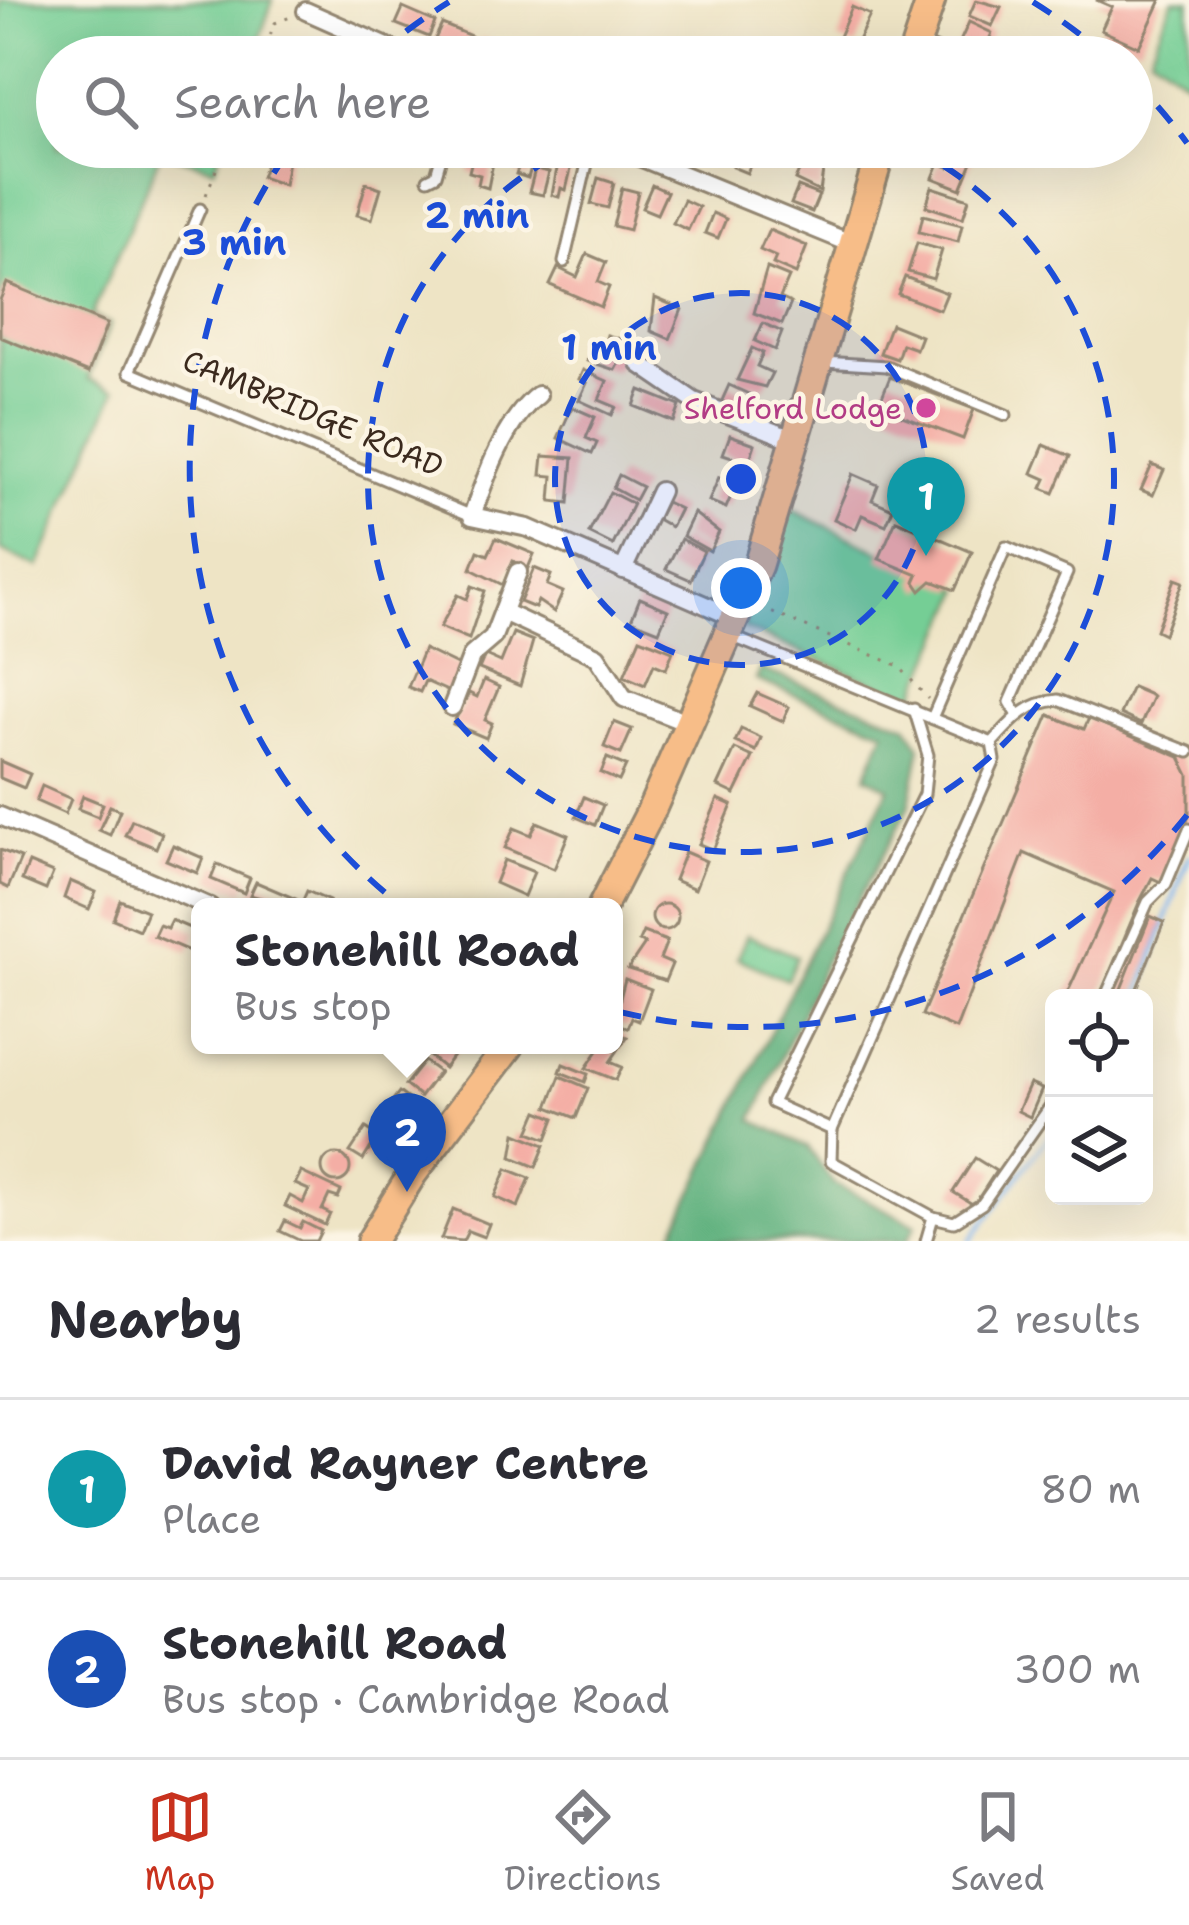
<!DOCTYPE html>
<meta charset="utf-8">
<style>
:root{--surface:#fff;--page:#f2f2f3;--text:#2b2b33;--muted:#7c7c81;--line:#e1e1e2;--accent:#c8321e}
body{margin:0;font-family:"Shantell Sans",sans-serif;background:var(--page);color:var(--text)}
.controls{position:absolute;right:36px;bottom:36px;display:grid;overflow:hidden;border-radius:18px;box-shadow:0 12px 48px #0002}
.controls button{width:108px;height:108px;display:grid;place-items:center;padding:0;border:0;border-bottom:3px solid var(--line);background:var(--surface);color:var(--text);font:60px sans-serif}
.you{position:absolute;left:741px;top:588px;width:42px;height:42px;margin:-30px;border:9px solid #fff;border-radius:50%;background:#1a73e8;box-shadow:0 0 0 18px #1a73e833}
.badge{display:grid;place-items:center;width:78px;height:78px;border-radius:50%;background:var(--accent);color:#fff;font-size:39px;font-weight:700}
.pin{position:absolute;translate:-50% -99px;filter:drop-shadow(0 3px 6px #0008)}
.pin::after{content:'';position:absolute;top:63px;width:42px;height:36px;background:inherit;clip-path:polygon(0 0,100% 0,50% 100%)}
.popup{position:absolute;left:191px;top:898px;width:432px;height:156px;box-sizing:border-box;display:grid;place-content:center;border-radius:18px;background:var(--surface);filter:drop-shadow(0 3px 9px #0005);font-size:39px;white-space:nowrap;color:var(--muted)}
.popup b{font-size:45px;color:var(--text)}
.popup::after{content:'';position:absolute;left:50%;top:100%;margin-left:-24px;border:24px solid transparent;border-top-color:var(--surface)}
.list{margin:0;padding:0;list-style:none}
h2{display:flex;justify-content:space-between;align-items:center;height:156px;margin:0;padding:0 48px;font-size:51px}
h2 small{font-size:39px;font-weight:400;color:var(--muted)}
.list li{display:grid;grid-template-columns:78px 1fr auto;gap:36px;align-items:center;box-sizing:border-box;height:180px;padding:0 48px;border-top:3px solid var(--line)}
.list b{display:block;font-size:45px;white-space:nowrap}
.list p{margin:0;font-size:39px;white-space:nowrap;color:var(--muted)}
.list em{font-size:39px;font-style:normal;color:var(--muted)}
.icon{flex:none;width:66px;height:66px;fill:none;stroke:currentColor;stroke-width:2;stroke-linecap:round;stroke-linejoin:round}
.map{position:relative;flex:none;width:1189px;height:1241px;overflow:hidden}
.search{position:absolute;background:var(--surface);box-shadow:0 12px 48px #0002;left:36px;right:36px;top:36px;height:132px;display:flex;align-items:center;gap:30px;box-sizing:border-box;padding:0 42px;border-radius:66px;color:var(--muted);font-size:45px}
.sheet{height:516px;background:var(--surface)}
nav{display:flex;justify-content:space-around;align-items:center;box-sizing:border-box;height:168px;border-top:3px solid var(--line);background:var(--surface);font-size:33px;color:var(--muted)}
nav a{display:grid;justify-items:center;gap:6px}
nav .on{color:var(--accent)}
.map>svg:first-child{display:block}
.green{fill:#74ce95;stroke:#587c5a;stroke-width:3}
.forest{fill:#5fb17e;stroke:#4d6e4e;stroke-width:3}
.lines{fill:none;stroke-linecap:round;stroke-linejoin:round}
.stream{stroke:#7fb6ef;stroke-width:4.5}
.building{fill:#f4aea5}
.lane-casing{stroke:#948772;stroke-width:15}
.street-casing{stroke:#948772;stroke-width:22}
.primary-casing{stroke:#948772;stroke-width:33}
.path{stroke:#948772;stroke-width:3;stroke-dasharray:3 9;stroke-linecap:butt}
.lane{stroke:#fff;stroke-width:9}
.street{stroke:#fff;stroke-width:16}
.primary{stroke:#f7bd88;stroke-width:27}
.ring{fill:none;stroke:#1d4ed8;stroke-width:6;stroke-dasharray:21 15}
.hotel-dot{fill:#d1479c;stroke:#fcf5e5;stroke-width:4.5}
.labels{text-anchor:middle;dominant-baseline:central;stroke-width:9;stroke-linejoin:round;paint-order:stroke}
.hotel-label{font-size:30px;fill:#b23c85;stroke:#fcf5e5;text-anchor:end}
.street-label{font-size:30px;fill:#3b2a1e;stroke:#fcf5e5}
.centre{fill:#1d4ed8;stroke:#fcf5e5;stroke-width:6}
.ring-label{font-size:36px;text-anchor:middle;font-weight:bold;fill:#1d4ed8;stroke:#fcf5e5;stroke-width:9;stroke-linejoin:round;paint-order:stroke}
</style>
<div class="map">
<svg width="1189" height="1241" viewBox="0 0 1189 1241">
<rect width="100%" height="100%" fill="#fcf5e5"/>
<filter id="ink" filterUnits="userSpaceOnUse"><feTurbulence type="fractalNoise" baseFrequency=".00833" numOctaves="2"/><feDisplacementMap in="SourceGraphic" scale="24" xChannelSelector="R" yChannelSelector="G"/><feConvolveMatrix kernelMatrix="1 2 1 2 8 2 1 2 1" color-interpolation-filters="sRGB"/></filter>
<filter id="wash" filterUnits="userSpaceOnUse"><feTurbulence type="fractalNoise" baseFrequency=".004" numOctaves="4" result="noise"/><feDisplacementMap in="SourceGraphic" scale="48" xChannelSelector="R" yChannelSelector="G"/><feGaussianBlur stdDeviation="2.7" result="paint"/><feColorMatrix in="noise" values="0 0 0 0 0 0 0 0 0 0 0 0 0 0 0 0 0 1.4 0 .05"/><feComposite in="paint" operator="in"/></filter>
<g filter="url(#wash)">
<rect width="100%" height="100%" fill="#eee4c5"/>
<g class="green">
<path d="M0,0H273L253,57H57V147H222L214,168L161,152L92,315L110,324L88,379L116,390L38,567L0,550Z"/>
<path d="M1173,0H1189V83L1150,54Z"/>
<path d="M790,509L962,590L913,699L743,628Z"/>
<path d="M747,935L797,956L787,980L737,958Z"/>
</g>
<path class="forest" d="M761,669L907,725L921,747L909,807L827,957L753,1120L808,1147L833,1183L916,1225L907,1241H669L889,788L866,776L885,731L756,680Z"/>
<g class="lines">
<g class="stream">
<path d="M1138,998L1189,856"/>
<path d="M970,1241L1054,1129"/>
</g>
</g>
<g id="blocks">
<g class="building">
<path d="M976,0L1001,7L992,26L969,16Z"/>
<path d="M1096,0H1161L1139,47L1101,30L1112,7Z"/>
<path d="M852,7L870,15L855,47L838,39Z"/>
<path d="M403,8L435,22L429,37L396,24Z"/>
<path d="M969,22L992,33L981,57L958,46Z"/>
<path d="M442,24L471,36L464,51L435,39Z"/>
<path d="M481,38L504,46L500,57L475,54Z"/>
<path d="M522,43L534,48L530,57H505L508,51L517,55Z"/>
<path d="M272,147L290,148L284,185L261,177Z"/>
<path d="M475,147L495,152L488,188L478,185L480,175L469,172Z"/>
<path d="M504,147H518L513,166L501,163Z"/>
<path d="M525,147H537L528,178L516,174Z"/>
<path d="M675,147H716L710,161Z"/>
<path d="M813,147H834L829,159L811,151Z"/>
<path d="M957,147H978L961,189L933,178L939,163L949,167Z"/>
<path d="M738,151L753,158L747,173L732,167Z"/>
<path d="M560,153L574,156L566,190L561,188L559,197L552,195Z"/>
<path d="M806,156L824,164L820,192L795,180Z"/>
<path d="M535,169L549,172L543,195L529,192Z"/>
<path d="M598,178L614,183L608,208L591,204Z"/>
<path d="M366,183L381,188L372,219L357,215Z"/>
<path d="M652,185L667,192L657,214L642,208Z"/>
<path d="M798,187L819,195L812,212L791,204Z"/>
<path d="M932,187L969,199L963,218L926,206Z"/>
<path d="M622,188L638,192L629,230L613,226Z"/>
<path d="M684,200L699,207L688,230L673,223Z"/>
<path d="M713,213L726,219L718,238L705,233Z"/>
<path d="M923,215L962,225L958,242L919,232Z"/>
<path d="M769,230L807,246L796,274L773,264L776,257L760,250Z"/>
<path d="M917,243L942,250L933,279L908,272Z"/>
<path d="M587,254L606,262L598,282L609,287L601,307L550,285L558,268L577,277Z"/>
<path d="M767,268L789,277L780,298L791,303L782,324L754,313Z"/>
<path d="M905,277L947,293L940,310L898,294Z"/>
<path d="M7,283L107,324L88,373L0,337V300Z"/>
<path d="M655,298L682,309L670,339L651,331Z"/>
<path d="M763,323L782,332L775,350L755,341Z"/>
<path d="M891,324L921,336L916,349L902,344L897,359L880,353Z"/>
<path d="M607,335L630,342L615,370L587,361L589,352L601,356Z"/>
<path d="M752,348L763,353L757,366L772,373L765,387L737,380Z"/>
<path d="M583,370L607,381L599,400L616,407L612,415L579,400L587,383L579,379Z"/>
<path d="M890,377L974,409L963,439L878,407Z"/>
<path d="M729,385L753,396L743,416L720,405Z"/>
<path d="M640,390L680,406L674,422L634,406Z"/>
<path d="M572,407L595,417L586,438L597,443L592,454L558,438Z"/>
<path d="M730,435L755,444L745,475L731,470L735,458L723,454Z"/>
<path d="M1044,445L1070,456L1054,493L1042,488L1046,479L1032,473Z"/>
<path d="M543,456L573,458L569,503L551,501L553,476L541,475Z"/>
<path d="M1152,465L1164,470L1153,495L1141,490Z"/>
<path d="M853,474L878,485L872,500L893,509L886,525L862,515L856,529L834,519Z"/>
<path d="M619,475L642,487L635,500L613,488Z"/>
<path d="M719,477L736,484L726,508L709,501Z"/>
<path d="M610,492L633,504L613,545L589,533Z"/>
<path d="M666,502L680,509L671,527L657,519Z"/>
<path d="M694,513L719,532L710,551L683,536Z"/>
<path d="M896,520L972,552L955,590L932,581L921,591L915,582L918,575L879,559Z"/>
<path d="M496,538L534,554L528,568L513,561L503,585L471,569L478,551L488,555Z"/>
<path d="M681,539L704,551L691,580L666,569Z"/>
<path d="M534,568L551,575L547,585L563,592L554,612L538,601L535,608L520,602Z"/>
<path d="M1175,579L1183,582L1164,634L1156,630Z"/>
<path d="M472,586L485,591L469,639L440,627L458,595L467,599Z"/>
<path d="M640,598L668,610L659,631L631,620Z"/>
<path d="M513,633L533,641L520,686L479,669L485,655L501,662Z"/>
<path d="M640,638L673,651L666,669L654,664L645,685L624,676Z"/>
<path d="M424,649L463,668L452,693L425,681L420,692L408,687Z"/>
<path d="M484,680L499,687L485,720L492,723L486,738L453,724L469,693L477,697Z"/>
<path d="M1132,687L1153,696L1141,724L1120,714Z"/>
<path d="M757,693L789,707L783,721L750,706Z"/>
<path d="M1049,715L1084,729L1089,718L1180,757L1189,775V816L1161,882L1152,878L1139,903L1099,998H1065L1114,892L1024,853L956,1029L922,1015Z"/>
<path d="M614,722L632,729L621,754L604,747Z"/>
<path d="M741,729L761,738L756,751L735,742Z"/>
<path d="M735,749L753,757L735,794L718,786Z"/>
<path d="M607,758L626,766L619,781L601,773Z"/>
<path d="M0,761L30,774L24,788L0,778Z"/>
<path d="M42,786L71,799L65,814L36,801Z"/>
<path d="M83,796L103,804L98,817L78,809Z"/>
<path d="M584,797L603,805L595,825L576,817Z"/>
<path d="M718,799L732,805L713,850L699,844Z"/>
<path d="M110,806L120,810L110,835L99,830Z"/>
<path d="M132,820L162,833L156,848L125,835Z"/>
<path d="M537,822L568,835L554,869L505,848L514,828L531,835Z"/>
<path d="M173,845L203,858L197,873L166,860Z"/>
<path d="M0,850L21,858L8,888L0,884Z"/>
<path d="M685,852L706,861L695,889L674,880Z"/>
<path d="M504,860L534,872L524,896L495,883Z"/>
<path d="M29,863L53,873L46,890L22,880Z"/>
<path d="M217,864L250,878L244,893L211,879Z"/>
<path d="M70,881L96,892L89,909L64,898Z"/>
<path d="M256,882L296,899L293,907L250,895Z"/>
<path d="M307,891L329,901L326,907H300Z"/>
<path d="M120,900L147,911L139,930L113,919Z"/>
<circle cx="665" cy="917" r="13"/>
<path d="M1150,916L1164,922L1133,998H1127L1119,994Z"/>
<path d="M171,920L197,931L189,951L154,936L159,925L167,928Z"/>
<path d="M643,932L667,941L660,959L672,964L665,981L628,969L645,944L639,941Z"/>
<path d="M625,979L651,989L639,1021L632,1018L628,1028L614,1022Z"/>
<path d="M614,1032L627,1037L610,1062L622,1067L616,1080L586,1068L602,1045H614Z"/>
<path d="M436,1045H461L444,1068L428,1055Z"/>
<path d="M424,1061L439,1072L420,1097L405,1085Z"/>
<path d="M563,1064L588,1074L585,1082L560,1072Z"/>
<path d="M560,1076L588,1088L576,1118L548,1107Z"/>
<path d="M1030,1084L1042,1089L1030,1117L1018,1111Z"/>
<path d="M399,1092L413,1103L394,1128L380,1117Z"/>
<path d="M538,1111L555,1118L547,1139L529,1132Z"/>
<path d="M366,1128L378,1136L363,1160L350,1152Z"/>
<path d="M516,1133L545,1145L536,1167L512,1157Z"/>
<circle cx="336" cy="1168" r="14"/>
<path d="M975,1158L996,1171L974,1205L953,1192Z"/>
<path d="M507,1169L530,1178L518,1207L495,1197Z"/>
<path d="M301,1172L341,1191L338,1198L329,1195L322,1210L330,1214L325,1225L285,1206L290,1196L303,1203L309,1190L295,1184Z"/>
<path d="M453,1209L489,1224L484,1237L468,1231L463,1241L441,1239Z"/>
<path d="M285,1221L300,1228L303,1222L321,1231L316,1241H301L280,1231Z"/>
</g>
</g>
</g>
<g filter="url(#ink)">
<use href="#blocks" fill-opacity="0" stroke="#948772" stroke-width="3"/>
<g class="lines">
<g class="lane-casing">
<g id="lane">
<path d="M921,43L954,57"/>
<path d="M428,179L436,175L444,147"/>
<path d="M200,209L129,372L472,516"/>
<path d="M564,262L591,147"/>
<path d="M824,362L886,366L1006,415"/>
<path d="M731,636L992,743"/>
<path d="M914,709L928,755L924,794L772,1103L832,1130L995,760L992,743C1013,720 1026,703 1058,700L1189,752"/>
<path d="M932,718L1006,547L1067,573L1010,702L1017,714"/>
<path d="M1105,998L1148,902L1166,884L1189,829"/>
<path d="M832,1130L831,1161L933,1217L926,1241"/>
<path d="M933,1217L954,1222L982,1204L1054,1101"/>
</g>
</g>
<g class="street-casing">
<g id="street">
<path d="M306,11L410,57"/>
<path d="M615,147L850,243"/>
<path d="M640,364L694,401L797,441"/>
<path d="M538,395C506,419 485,478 472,516L528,528L735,618"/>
<path d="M623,570L660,491"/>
<path d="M503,612L597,656L624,698L690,724"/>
<path d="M452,707L472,655L493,637L518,572"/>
<path d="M0,816L210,907"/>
</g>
</g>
<g class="primary-casing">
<g id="primary">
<path d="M912,57L931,0"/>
<path d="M602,907L651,811L758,565L882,147"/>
<path d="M371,1241L413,1173L510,1045"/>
</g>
</g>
<g class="path">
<path d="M261,57L275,23L293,16"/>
<path d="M206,195L225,147"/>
<path d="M761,608L899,666L928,699"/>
</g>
<use href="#lane" class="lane"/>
<use href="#street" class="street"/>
<use href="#primary" class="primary"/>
</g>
</g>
<circle cx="741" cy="479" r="186" fill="#1d4ed8" fill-opacity=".12"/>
<g class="ring">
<circle cx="741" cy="479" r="186"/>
<path d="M913 148A373 373 0 1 1 569 148"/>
<path d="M1187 815A559 559 0 0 1 289 150M378 54A559 559 0 0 1 449 2M1033 2A559 559 0 0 1 1104 54M1133 80A559 559 0 0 1 1187 143"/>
</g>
<circle class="hotel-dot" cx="926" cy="408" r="12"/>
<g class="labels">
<g class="hotel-label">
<text x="902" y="408">Shelford Lodge</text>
</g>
<g class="street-label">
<text transform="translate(313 413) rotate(23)">CAMBRIDGE ROAD</text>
</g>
</g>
<circle cx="741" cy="479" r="18" class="centre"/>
<g class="ring-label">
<text x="477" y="228">2 min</text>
<text x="234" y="255">3 min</text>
<text x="609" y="360">1 min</text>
</g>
</svg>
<div class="controls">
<button><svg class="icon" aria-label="locate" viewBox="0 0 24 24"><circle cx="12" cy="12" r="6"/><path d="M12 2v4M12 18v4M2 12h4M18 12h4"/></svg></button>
<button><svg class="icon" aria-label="layers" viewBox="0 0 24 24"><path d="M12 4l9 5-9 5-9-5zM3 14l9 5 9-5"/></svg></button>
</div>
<div class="you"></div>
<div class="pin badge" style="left:926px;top:556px;background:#0f9aa8">1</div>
<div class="pin badge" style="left:407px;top:1192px;background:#1a4fb4">2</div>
<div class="popup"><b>Stonehill Road</b>Bus stop</div>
<div class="search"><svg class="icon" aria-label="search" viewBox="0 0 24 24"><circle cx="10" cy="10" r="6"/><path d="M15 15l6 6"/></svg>Search here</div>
</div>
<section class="sheet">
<h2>Nearby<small>2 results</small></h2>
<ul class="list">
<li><span class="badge" style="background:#0f9aa8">1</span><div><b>David Rayner Centre</b><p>Place</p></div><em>80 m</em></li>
<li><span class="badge" style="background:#1a4fb4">2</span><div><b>Stonehill Road</b><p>Bus stop · Cambridge Road</p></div><em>300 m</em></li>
</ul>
</section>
<nav>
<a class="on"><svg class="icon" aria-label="map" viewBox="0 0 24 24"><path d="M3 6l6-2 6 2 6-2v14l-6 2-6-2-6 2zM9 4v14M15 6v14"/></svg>Map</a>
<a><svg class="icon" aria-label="directions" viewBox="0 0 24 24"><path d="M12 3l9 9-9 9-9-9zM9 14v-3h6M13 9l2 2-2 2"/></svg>Directions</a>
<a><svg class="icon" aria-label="saved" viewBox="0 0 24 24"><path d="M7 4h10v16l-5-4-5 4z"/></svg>Saved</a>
</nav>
